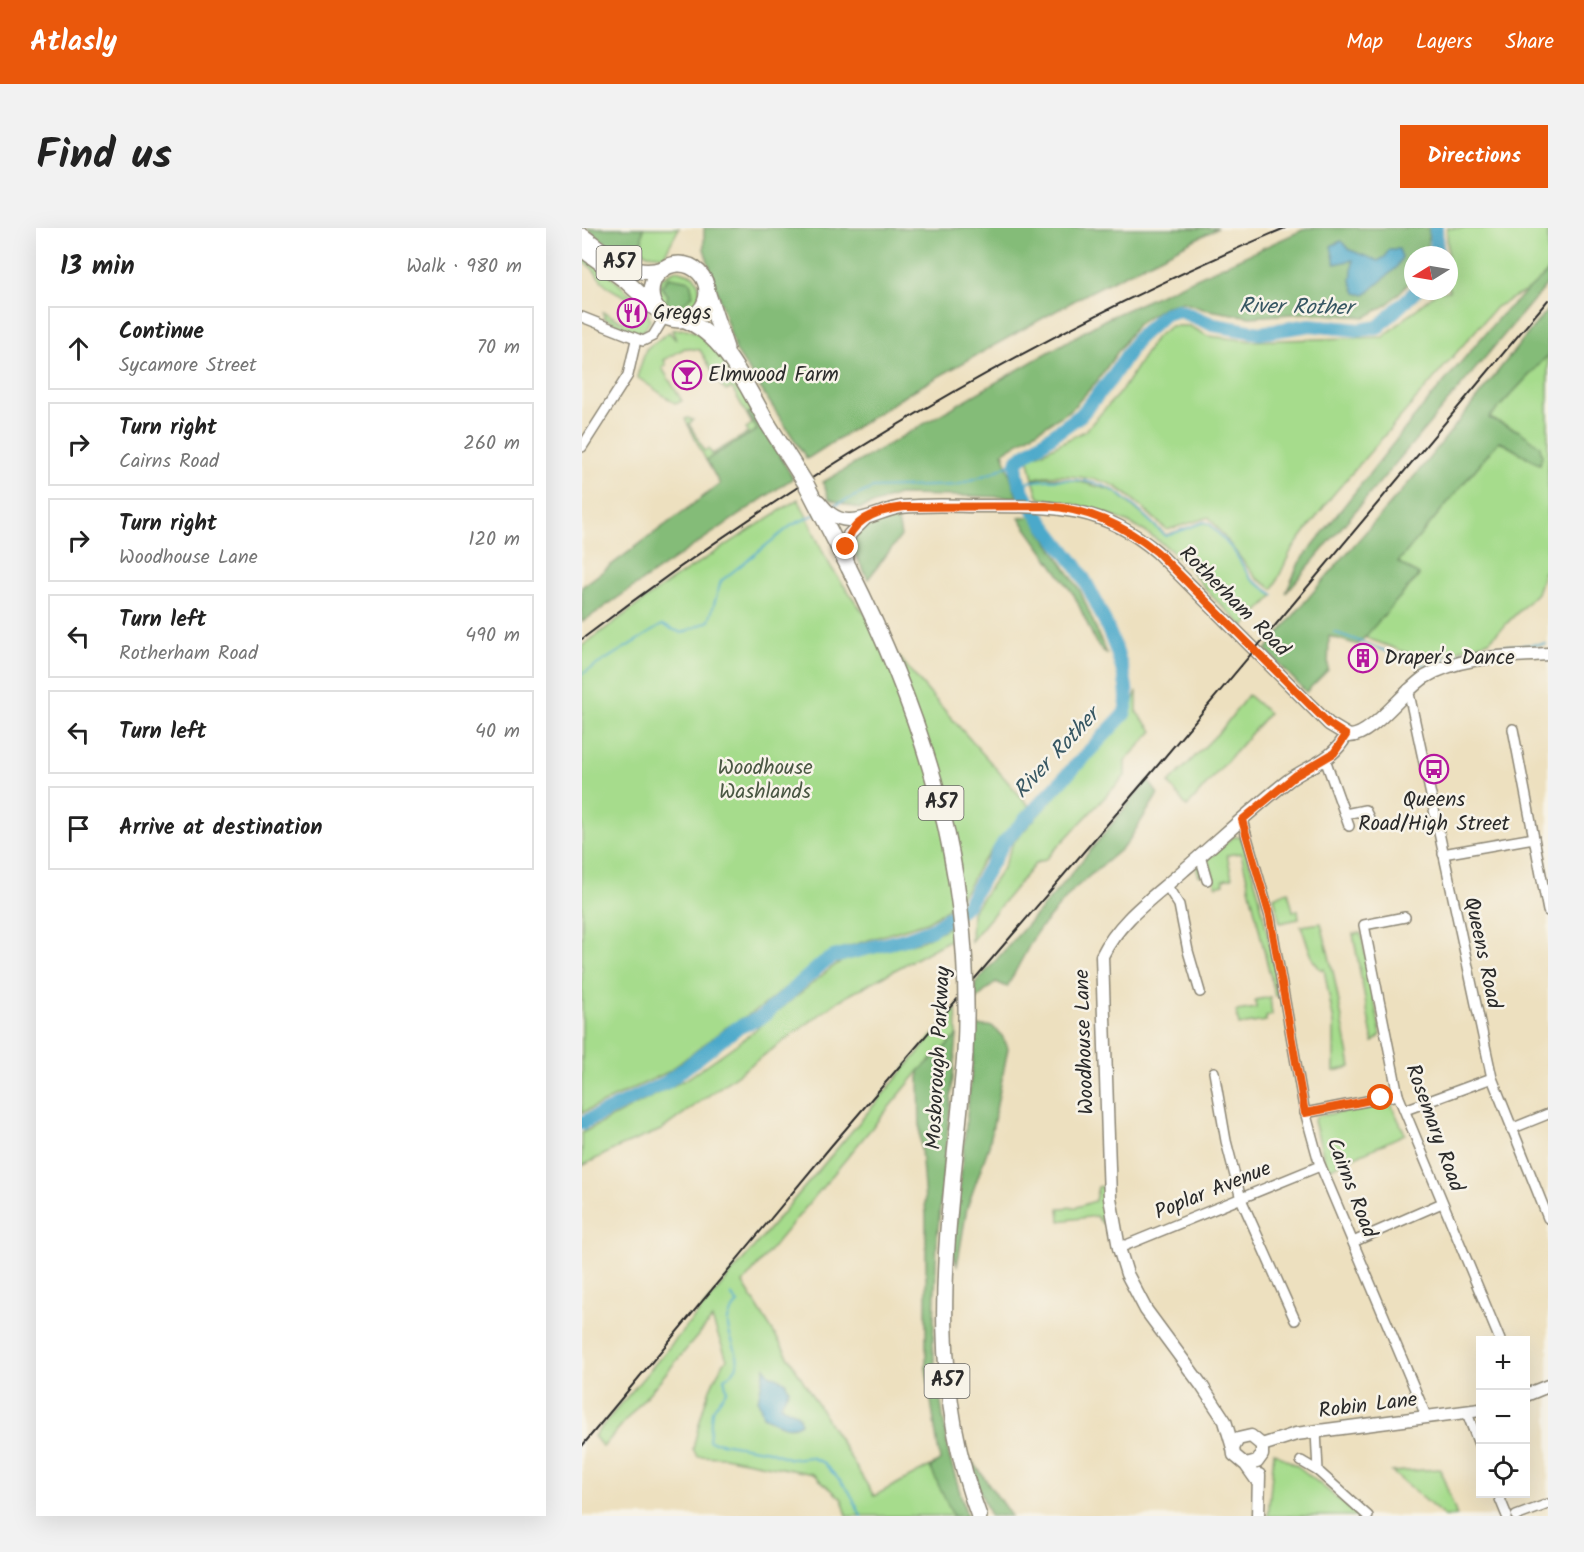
<!DOCTYPE html>
<meta charset="utf-8">
<style>
:root{--surface:#fff;--page:#f2f2f2;--text:#222;--muted:#767676;--line:#e0e0e0;--accent:#ea580c}
body{margin:0;font-family:Kalam,sans-serif;background:var(--page);color:var(--text)}
.controls{position:absolute;right:18px;bottom:18px;display:grid;overflow:hidden;border-radius:0px;box-shadow:0 6px 24px #0002}
.controls button{width:54px;height:54px;display:grid;place-items:center;padding:0;border:0;border-bottom:2px solid var(--line);background:var(--surface);color:var(--text);font:30px sans-serif}
.compass{position:absolute;left:822px;top:18px;width:54px;height:54px;border-radius:50%;background:var(--surface);box-shadow:0 6px 24px #0002;rotate:259deg}
.stop{position:absolute;width:18px;height:18px;margin:-14px;border:4px solid #ea580c;border-radius:50%;background:#fff}
.stop.end{background:#ea580c;border-color:#fff;box-shadow:0 2px 6px #0008}
.list{margin:0;padding:0;list-style:none}
h2{display:flex;justify-content:space-between;align-items:center;height:78px;margin:0;padding:0 24px;font-size:26px}
h2 small{font-size:20px;font-weight:400;color:var(--muted)}
.list li{display:grid;grid-template-columns:39px 1fr auto;gap:18px;align-items:center;box-sizing:border-box;height:84px;margin:0 12px 12px;padding:0 12px;border:2px solid var(--line);border-radius:0px}
.list b{display:block;font-size:22px;white-space:nowrap}
.list p{margin:0;font-size:20px;white-space:nowrap;color:var(--muted)}
.list em{font-size:20px;font-style:normal;color:var(--muted)}
.icon{flex:none;width:33px;height:33px;fill:none;stroke:currentColor;stroke-width:2;stroke-linecap:round;stroke-linejoin:round}
.map{position:relative;flex:none;width:966px;height:1288px;overflow:hidden;border-radius:0px}
header{display:flex;align-items:center;gap:36px;box-sizing:border-box;height:84px;padding:0 30px;background:var(--accent);color:#fff}
header strong{font-size:28px}
nav{display:flex;gap:33px;margin-inline-start:auto;font-size:21px}
.intro{display:flex;align-items:center;justify-content:space-between;box-sizing:border-box;height:144px;padding:0 36px}
h1{margin:0;font-size:42px}
.button{padding:15px 27px;border-radius:0px;background:var(--accent);color:#fff;font-size:21px;font-weight:700}
main{display:flex;gap:36px;padding:0 36px}
aside{flex:1;background:var(--surface);border-radius:0px;box-shadow:0 6px 24px #0002}
.map>svg:first-child{display:block}
.green{fill:#a6dc8c;stroke:#68845c;stroke-width:1.5}
.forest{fill:#84bc78;stroke:#587452;stroke-width:1.5}
.water{fill:#4ca9ca;stroke:#3c6a7a;stroke-width:1.5}
.lines{fill:none;stroke-linecap:round;stroke-linejoin:round}
.stream{stroke:#4ca9ca;stroke-width:2}
.river{stroke:#4ca9ca;stroke-width:14}
.minor-casing{stroke:#8c8675;stroke-width:12}
.tertiary-casing{stroke:#8c8675;stroke-width:15}
.trunk-casing{stroke:#8c8675;stroke-width:18}
.minor{stroke:#fff;stroke-width:9}
.tertiary{stroke:#fff;stroke-width:12}
.trunk{stroke:#fff;stroke-width:15}
.rail{stroke:#2b2b2b;stroke-width:2}
.trunk-bridge-casing{stroke:#8c8675;stroke-width:18;stroke-linecap:butt}
.trunk-bridge{stroke:#fff;stroke-width:15}
.route{stroke:#ea580c;stroke-width:8}
.labels{text-anchor:middle;dominant-baseline:central;stroke-width:5;stroke-linejoin:round;paint-order:stroke}
.shield{fill:#f7f3e8;stroke:#686764;stroke-width:1.5}
.shield-label{font-size:20px;font-weight:bold;fill:#2b2b2b}
.poi-label{font-size:21px;fill:#2b2b2b;stroke:#f7f3e8;text-anchor:start}
.street-label{font-size:21px;fill:#2b2b2b;stroke:#f7f3e8}
.park-label{font-size:21px;fill:#4a5743;stroke:#f7f3e8}
.water-label{font-size:22px;font-style:italic;fill:#375763;stroke:#f7f3e8}
</style>
<header>
<strong>Atlasly</strong>
<nav><a>Map</a><a>Layers</a><a>Share</a></nav>
</header>
<div class="intro"><h1>Find us</h1><a class="button">Directions</a></div>
<main>
<aside>
<h2>13 min<small>Walk · 980 m</small></h2>
<ul class="list">
<li><svg class="icon" aria-label="ahead" viewBox="0 0 24 24"><path d="M12 20V5M6 11l6-6 6 6"/></svg><div><b>Continue</b><p>Sycamore Street</p></div><em>70 m</em></li>
<li><svg class="icon" aria-label="right" viewBox="0 0 24 24"><path d="M7 20v-9h11M14 6l5 5-5 5"/></svg><div><b>Turn right</b><p>Cairns Road</p></div><em>260 m</em></li>
<li><svg class="icon" aria-label="right" viewBox="0 0 24 24"><path d="M7 20v-9h11M14 6l5 5-5 5"/></svg><div><b>Turn right</b><p>Woodhouse Lane</p></div><em>120 m</em></li>
<li><svg class="icon" aria-label="left" viewBox="0 0 24 24"><path d="M17 20v-9H6M10 6l-5 5 5 5"/></svg><div><b>Turn left</b><p>Rotherham Road</p></div><em>490 m</em></li>
<li><svg class="icon" aria-label="left" viewBox="0 0 24 24"><path d="M17 20v-9H6M10 6l-5 5 5 5"/></svg><div><b>Turn left</b></div><em>40 m</em></li>
<li><svg class="icon" aria-label="arrive" viewBox="0 0 24 24"><path d="M6 21V4h12l-3 4 3 4H6"/></svg><div><b>Arrive at destination</b></div></li>
</ul>
</aside>
<div class="map">
<svg width="966" height="1288" viewBox="0 0 966 1288">
<rect width="100%" height="100%" fill="#f7f3e8"/>
<filter id="ink" filterUnits="userSpaceOnUse"><feTurbulence type="fractalNoise" baseFrequency=".0167" numOctaves="2"/><feDisplacementMap in="SourceGraphic" scale="12" xChannelSelector="R" yChannelSelector="G"/><feConvolveMatrix kernelMatrix="1 2 1 2 8 2 1 2 1" color-interpolation-filters="sRGB"/></filter>
<filter id="wash" filterUnits="userSpaceOnUse"><feTurbulence type="fractalNoise" baseFrequency=".008" numOctaves="4" result="noise"/><feDisplacementMap in="SourceGraphic" scale="24" xChannelSelector="R" yChannelSelector="G"/><feGaussianBlur stdDeviation="1.35" result="paint"/><feColorMatrix in="noise" values="0 0 0 0 0 0 0 0 0 0 0 0 0 0 0 0 0 1.4 0 .05"/><feComposite in="paint" operator="in"/></filter>
<g filter="url(#wash)">
<rect width="100%" height="100%" fill="#ede0bf"/>
<g class="green">
<path d="M61,0H97L82,28L65,26L59,21Z"/>
<path d="M865,0H966V44L948,61L914,79L750,268L709,323L691,361L674,350L627,289L585,302C569,288 552,270 534,259C518,249 468,244 451,251L446,228L457,226L503,203L540,162L574,109L589,98H607L626,108L670,113L801,109L856,63H867Z"/>
<path d="M0,26L20,40L65,82L68,92L62,103L53,104L22,90L21,84L39,93L52,94L58,81C51,69 35,67 24,57C13,48 16,42 0,33Z"/>
<path d="M94,42L111,47C135,76 86,103 75,68L79,50Z"/>
<path d="M104,101C137,109 155,157 171,183L166,186L176,202L124,232L103,191L106,190L111,192L107,196L123,223L127,221L130,226L166,205L164,200L170,196L150,160L144,163L139,158L118,122L103,120L82,132L84,137L80,140L100,173L94,176L55,149L64,121L87,104L94,112L90,102Z"/>
<path d="M966,127V341L962,344L955,365L907,413L844,432L782,409L837,348L816,334L917,213L957,236L937,203L907,190Z"/>
<path d="M463,249L491,252L533,263L584,307L622,294L628,296L652,323L669,351L692,367L662,398C652,389 642,380 632,370C618,356 607,338 592,325C552,290 508,277 457,270L451,252Z"/>
<path d="M216,271C229,294 239,326 253,345C310,428 381,502 447,578L399,635L385,661L365,681L345,694L248,724L177,781L145,799L86,844L0,885V418L87,354Z"/>
<path d="M555,463V485L571,503L543,533V548L463,632L454,635L389,713L390,684L420,642L431,615L544,490Z"/>
<path d="M666,467L687,485L605,579L587,555L640,501Z"/>
<path d="M651,609H658L661,614L677,667L699,768H693L659,625L645,627L650,650L641,652L642,656L634,658L627,635L623,638L625,644L617,648L614,638Z"/>
<path d="M706,663L711,683L716,682L717,691L698,695L692,669Z"/>
<path d="M739,695L752,748L769,839L752,843V795L742,741H738L731,732L719,698Z"/>
<path d="M371,697L373,709L258,772L79,902L35,920L0,938V905L106,850L162,811L249,740L260,733L340,713Z"/>
<path d="M779,705L799,807L791,814L771,706Z"/>
<path d="M688,769L690,787L684,789V793L657,797L654,783L674,780L673,772Z"/>
<path d="M374,780L375,808L337,843L161,1055L292,1268L367,1228L385,1288H265L260,1271L231,1246L142,1229L115,1228L111,1221C118,1191 126,1155 145,1131L130,1091L21,1219L12,1208Z"/>
<path d="M809,876L823,906L745,942L732,893L735,888Z"/>
<path d="M522,958L527,995L521,996L514,988L478,993L477,980L495,979L513,973L516,959Z"/>
<path d="M692,1224L717,1239L777,1288H686Z"/>
<path d="M858,1241L875,1288H862L810,1244Z"/>
</g>
<g class="forest">
<path d="M5,0H61L59,21L33,22Z"/>
<path d="M122,0H636L506,65L327,165L225,231L154,123L122,21Z"/>
<path d="M725,0H847L845,27H831V49L826,56L805,77L784,89L724,85L668,89L621,81L600,74L581,79L555,96L516,152L489,182L421,224L435,269L316,267L277,281L247,271L241,254L524,91Z"/>
<path d="M966,44V55L704,365L717,335L829,193L919,87Z"/>
<path d="M87,49L108,53L111,67L96,80L86,79L84,76L86,67L79,59Z"/>
<path d="M966,81V127L907,190L937,203L958,218L960,228L958,236L917,213L816,334L837,347L776,417L747,408L746,442L724,464L684,422C731,360 785,304 835,245C880,191 921,135 966,81Z"/>
<path d="M171,183L211,250L0,394V359L138,256L124,232L175,202L166,185Z"/>
<path d="M449,288L498,362L525,427L514,415L492,367L437,290Z"/>
<path d="M309,289L316,293L319,308L286,351L271,322L275,303L298,291Z"/>
<path d="M566,552L576,566L544,617L492,661L454,705L425,759L414,754L392,773L393,756L480,657Z"/>
<path d="M394,798H410L420,808L426,820L407,918L385,980L375,1038L371,1025Z"/>
<path d="M375,808L355,1011L351,1122L367,1228L385,1288H371L348,1239L358,1233L344,1140V987L338,907L337,843Z"/>
<path d="M392,1235L429,1288H408L391,1246Z"/>
</g>
<g class="water">
<path d="M759,13L768,22L796,33L803,29L807,21H817L820,29L814,40L783,67L774,65L769,53L771,32L753,36L749,18Z"/>
<path d="M183,1139L187,1146L203,1153L207,1162L198,1177L216,1186L219,1195C205,1204 195,1194 181,1188L176,1172Z"/>
</g>
<g class="lines">
<g class="stream">
<path d="M438,255C466,250 509,248 534,264C552,276 568,294 584,308L622,294L628,296L652,323L669,351L692,367"/>
<path d="M247,280L291,260L375,257L412,244L436,232"/>
<path d="M752,404L845,438L896,419L964,416"/>
<path d="M0,446L80,397L100,405L127,393L139,353L210,297L234,286"/>
<path d="M149,1067L156,1075C152,1080 147,1086 146,1092C143,1115 172,1135 142,1150L145,1162L130,1183L127,1213L187,1223L209,1231L228,1229L242,1235L267,1263L279,1288"/>
</g>
<g class="river">
<path d="M854,0L855,27"/>
<path d="M0,895L85,854L155,800L180,789L241,735L251,729L323,711L350,701L385,677L422,614L542,486C556,456 513,368 496,341C481,317 425,261 436,232L499,187L529,151L556,110L583,86L596,82L632,97L678,105L728,97L778,102L796,99L834,63"/>
</g>
</g>
</g>
<g filter="url(#ink)">
<g class="lines">
<g class="minor-casing">
<g id="minor">
<path d="M0,89L61,113L71,108L83,88"/>
<path d="M0,219L46,147L54,112"/>
<path d="M826,461L910,850L966,990"/>
<path d="M931,501L966,683"/>
<path d="M743,531L767,598"/>
<path d="M763,586L783,582L787,590"/>
<path d="M660,592L688,689L722,880L737,934L845,1190"/>
<path d="M861,626L952,610"/>
<path d="M618,628L625,652"/>
<path d="M585,658L597,677L606,723L618,764"/>
<path d="M823,689L782,697L816,867L918,1112"/>
<path d="M632,844L644,913L659,971L713,1092"/>
<path d="M823,882L910,850"/>
<path d="M723,885L816,867"/>
<path d="M929,901L966,886"/>
<path d="M771,1014L860,975"/>
<path d="M537,1020L738,938"/>
<path d="M885,1185L898,1219"/>
<path d="M734,1203L736,1243"/>
<path d="M719,1233L736,1243L786,1288"/>
<path d="M916,1266L925,1288"/>
<path d="M934,1288L966,1276"/>
</g>
</g>
<g class="tertiary-casing">
<g id="tertiary">
<path d="M237,273C245,283 252,291 266,292C284,293 301,282 319,279C347,276 375,278 402,278C470,278 520,277 575,324L747,496L767,508C789,509 822,462 843,449C881,427 924,429 966,426"/>
<path d="M265,332L267,307L283,291"/>
<path d="M944,1167L966,1158"/>
<path d="M680,1217L714,1206L898,1182"/>
<path d="M651,1220L643,1193L620,1158L564,1082L545,1046L537,1020L528,970L520,728C538,691 572,669 602,642C637,612 671,580 707,552C728,537 752,532 764,507"/>
<path d="M664,1237L675,1234L680,1227V1217L669,1208L656,1211L651,1220L652,1227L664,1237L676,1254"/>
<path d="M676,1288L677,1247"/>
</g>
</g>
<g class="trunk-casing">
<g id="trunk">
<path d="M0,8C25,25 48,52 80,41"/>
<path d="M0,21L44,53L73,80"/>
<circle cx="97" cy="64" r="28"/>
<path d="M125,63L144,120"/>
<path d="M101,91C143,107 164,158 186,196"/>
<path d="M224,256L267,340"/>
<path d="M383,825C370,983 338,1134 397,1288"/>
</g>
</g>
<use href="#minor" class="minor"/>
<use href="#tertiary" class="tertiary"/>
<use href="#trunk" class="trunk"/>
<g class="rail">
<path d="M0,411C216,247 453,105 703,0"/>
<path d="M0,1218L250,917L571,543L966,72"/>
</g>
<g class="trunk-bridge-casing">
<g id="trunk-bridge">
<path d="M186,196L224,256"/>
<path d="M267,340C346,497 392,648 383,825"/>
</g>
</g>
<use href="#trunk-bridge" class="trunk-bridge"/>
</g>
</g>
<g class="lines" filter="url(#ink)">
<path class="route" d="M264,319C268,291 297,282 322,279L464,278C506,281 542,297 575,324L747,496L764,507L752,525L713,548L660,592L688,689L723,885L799,870"/>
</g>
<defs>
<g id="restaurant-ring" transform="scale(1.5)"><circle r="9.5" fill="#f7f3e8" stroke="#b5179e" stroke-width="1.5"/><path d="M-5-6h1v4h1v-4h1v4h1v-4h1v5L-1.5 .5V6h-2V.5L-5-1ZM5-6V6H3V1.5H1.5Q1.5-4 5-6Z" fill="#b5179e"/></g>
<g id="bar-ring" transform="scale(1.5)"><circle r="9.5" fill="#f7f3e8" stroke="#b5179e" stroke-width="1.5"/><path d="M-6-5H6L.8 .8V4.5H3.5V6h-7V4.5H-.8V.8Z" fill="#b5179e"/></g>
<g id="building-ring" transform="scale(1.5)"><circle r="9.5" fill="#f7f3e8" stroke="#b5179e" stroke-width="1.5"/><path d="M-4-6H4V6H1V3H-1V6H-4ZM-2.5-4.3h1.7v1.8h-1.7ZM.8-4.3h1.7v1.8H.8ZM-2.5-1h1.7V.8h-1.7ZM.8-1h1.7V.8H.8Z" fill="#b5179e"/></g>
<g id="bus-ring" transform="scale(1.5)"><circle r="9.5" fill="#f7f3e8" stroke="#b5179e" stroke-width="1.5"/><path d="M-5-6H5V4H4V6H2V4H-2V6H-4V4H-5ZM-3.5-4V0h7V-4ZM-3.5 1.2v1.5H-2V1.2ZM2 1.2v1.5H3.5V1.2Z" fill="#b5179e"/></g>
</defs>
<g fill-rule="evenodd">
<use href="#restaurant-ring" x="50" y="85"/>
<use href="#bar-ring" x="105" y="147"/>
<use href="#building-ring" x="781" y="430"/>
<use href="#bus-ring" x="852" y="541"/>
</g>
<g class="labels">
<g class="shield">
<rect x="14.5" y="18" width="45" height="34" rx="4.5"/>
<rect x="336.5" y="558" width="45" height="34" rx="4.5"/>
<rect x="342.5" y="1136" width="45" height="34" rx="4.5"/>
</g>
<g class="shield-label">
<text x="37" y="35">A57</text>
<text x="359" y="575">A57</text>
<text x="365" y="1153">A57</text>
</g>
<g class="poi-label">
<text x="71" y="85">Greggs</text>
<text x="126" y="147">Elmwood Farm</text>
<text x="802" y="430">Draper's Dance</text>
<text x="852" y="572" text-anchor="middle">Queens<tspan x="852" dy="24">Road/High Street</tspan></text>
</g>
<g class="street-label">
<text transform="translate(652 374) rotate(45)">Rotherham Road</text>
<text transform="translate(900 725) rotate(78)">Queens Road</text>
<text transform="translate(503 814) rotate(-92)">Woodhouse Lane</text>
<text transform="translate(357 830) rotate(-87)">Mosborough Parkway</text>
<text transform="translate(852 900) rotate(70)">Rosemary Road</text>
<text transform="translate(769 960) rotate(69)">Cairns Road</text>
<text transform="translate(631 963) rotate(-22)">Poplar Avenue</text>
<text transform="translate(786 1178) rotate(-7)">Robin Lane</text>
</g>
<g class="park-label">
<text x="183" y="540">Woodhouse<tspan x="183" dy="24">Washlands</tspan></text>
</g>
<g class="water-label">
<text transform="translate(714 80) rotate(1)">River Rother</text>
<text transform="translate(475 526) rotate(-47)">River Rother</text>
</g>
</g>
</svg>
<div class="controls">
<button>+</button>
<button>−</button>
<button><svg class="icon" aria-label="locate" viewBox="0 0 24 24"><circle cx="12" cy="12" r="6"/><path d="M12 2v4M12 18v4M2 12h4M18 12h4"/></svg></button>
</div>
<svg class="compass" viewBox="-18 -18 36 36"><path d="M0-13l5 13h-10z" fill="#e53935"/><path d="M0 13l5-13h-10z" fill="#767676"/></svg>
<div class="stop" style="left:799px;top:870px"></div>
<div class="stop end" style="left:264px;top:319px"></div>
</div>
</main>
